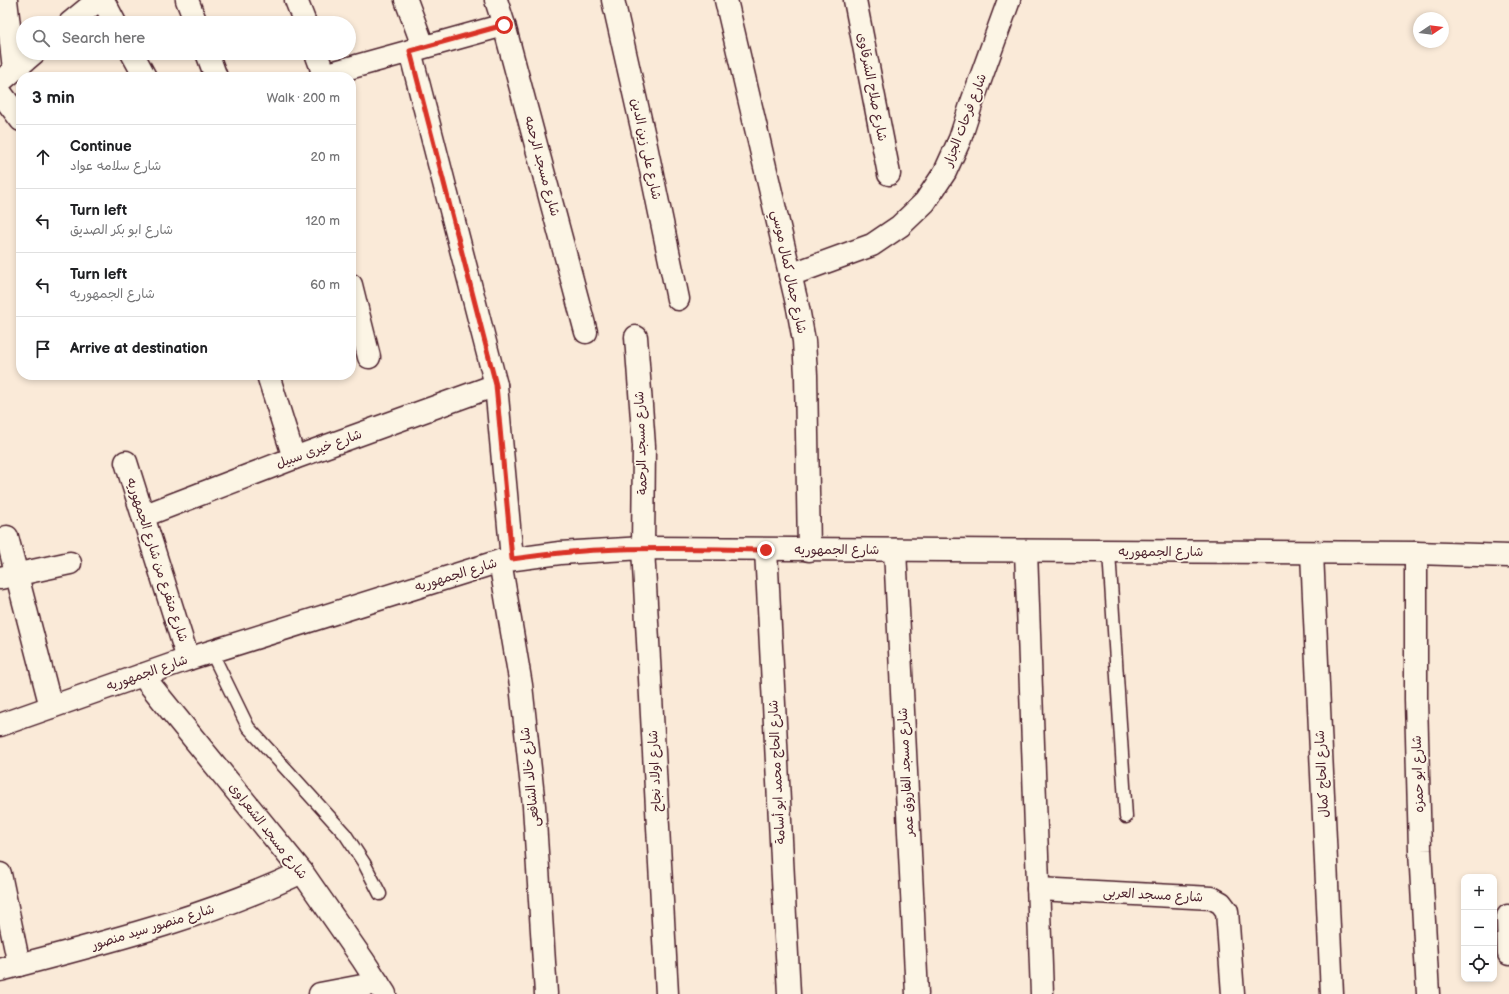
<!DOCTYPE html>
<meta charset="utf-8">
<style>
:root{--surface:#fff;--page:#f2f2f2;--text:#202124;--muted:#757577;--line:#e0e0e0}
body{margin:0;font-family:"Balsamiq Sans","Playpen Sans Arabic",sans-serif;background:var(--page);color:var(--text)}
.controls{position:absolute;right:12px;bottom:12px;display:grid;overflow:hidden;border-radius:8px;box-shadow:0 2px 6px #0003}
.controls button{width:36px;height:36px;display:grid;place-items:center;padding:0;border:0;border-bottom:1px solid var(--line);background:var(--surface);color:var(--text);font:20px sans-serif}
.compass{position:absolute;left:1413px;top:12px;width:36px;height:36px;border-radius:50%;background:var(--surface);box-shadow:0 2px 6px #0003;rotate:77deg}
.stop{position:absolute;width:12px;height:12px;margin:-9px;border:3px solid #d93025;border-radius:50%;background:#fff}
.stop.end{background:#d93025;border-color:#fff;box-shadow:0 1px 4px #0008}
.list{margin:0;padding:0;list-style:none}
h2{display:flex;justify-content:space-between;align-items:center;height:52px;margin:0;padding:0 16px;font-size:17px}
h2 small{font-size:13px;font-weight:400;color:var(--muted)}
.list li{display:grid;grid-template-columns:26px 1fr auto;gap:12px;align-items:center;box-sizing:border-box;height:64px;padding:0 16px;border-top:1px solid var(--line)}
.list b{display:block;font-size:15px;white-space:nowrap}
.list p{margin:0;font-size:13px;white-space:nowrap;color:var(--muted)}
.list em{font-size:13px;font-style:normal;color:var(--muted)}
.icon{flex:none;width:22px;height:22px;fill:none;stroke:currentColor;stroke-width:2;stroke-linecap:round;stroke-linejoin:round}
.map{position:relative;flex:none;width:1509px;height:994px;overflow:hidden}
.search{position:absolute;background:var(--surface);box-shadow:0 2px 6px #0003;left:16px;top:16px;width:340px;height:44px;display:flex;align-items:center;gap:10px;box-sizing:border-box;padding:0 14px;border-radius:22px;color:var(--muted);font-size:15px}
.panel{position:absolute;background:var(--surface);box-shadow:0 2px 6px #0003;left:16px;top:72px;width:340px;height:308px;border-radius:16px}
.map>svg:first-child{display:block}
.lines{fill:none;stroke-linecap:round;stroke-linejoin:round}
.service-casing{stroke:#4a1f2b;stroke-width:15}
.minor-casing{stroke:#4a1f2b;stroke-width:25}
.secondary-casing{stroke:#4a1f2b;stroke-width:25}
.service{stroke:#fcf5e5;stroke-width:12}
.minor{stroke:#fcf5e5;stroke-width:22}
.secondary{stroke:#fcf5e5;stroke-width:22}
.route{stroke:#d93025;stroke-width:5}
.labels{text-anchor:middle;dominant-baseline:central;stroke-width:3.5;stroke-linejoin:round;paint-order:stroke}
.street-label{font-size:13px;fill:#4a1f2b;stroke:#fcf5e5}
</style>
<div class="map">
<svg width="1509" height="994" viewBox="0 0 1509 994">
<rect width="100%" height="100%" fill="#faead8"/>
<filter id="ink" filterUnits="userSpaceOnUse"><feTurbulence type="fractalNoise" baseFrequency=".025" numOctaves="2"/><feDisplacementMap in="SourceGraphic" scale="8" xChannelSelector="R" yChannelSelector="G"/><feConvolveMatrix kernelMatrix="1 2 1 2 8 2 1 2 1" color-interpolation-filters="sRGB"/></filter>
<g filter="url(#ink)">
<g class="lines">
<g class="service-casing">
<g id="service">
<path d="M1109,552L1126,817"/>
<path d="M211,651L248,727L345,834L364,863L380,894"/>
</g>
</g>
<g class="minor-casing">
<g id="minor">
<path d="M6,0L14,69"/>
<path d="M103,0L115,23"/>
<path d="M187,0L196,23"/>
<path d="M296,0L305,23"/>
<path d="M406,0L423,46"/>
<path d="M496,0L504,25L586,332"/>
<path d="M613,0L645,141L678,299"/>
<path d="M726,0L798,308L804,341L806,375L809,550"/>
<path d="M855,0L889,174"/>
<path d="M70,23L98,0"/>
<path d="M410,51L496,385L512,559"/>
<path d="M132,53L145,77"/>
<path d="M207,53L216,77"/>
<path d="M316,53L324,75"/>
<path d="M320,77L324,75L504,25"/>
<path d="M0,82L34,53"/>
<path d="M0,92L21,120"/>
<path d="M790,275L872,245L900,226L925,202L945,172L960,139L971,105L1009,0"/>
<path d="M351,285L369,357"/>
<path d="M636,337L644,446L643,548L667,994"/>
<path d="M268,375L294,458"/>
<path d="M126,462L188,659"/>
<path d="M143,516L294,458L496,385"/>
<path d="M7,537L51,707"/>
<path d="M766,550L789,994"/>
<path d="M895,550L917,994"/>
<path d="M1026,551L1042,994"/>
<path d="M1312,553L1332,994"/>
<path d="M1416,553V700L1420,850L1428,994"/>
<path d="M500,561L521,685L534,806L546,994"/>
<path d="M0,578L70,563"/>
<path d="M142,675L302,872L363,960L385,994"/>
<path d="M0,874L19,965"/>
<path d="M1038,889L1212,898L1221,903L1227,911L1233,994"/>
<path d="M1508,916L1509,954"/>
<path d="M0,970C103,943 205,918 302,872"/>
<path d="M320,994L378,983"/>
</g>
</g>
<g class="secondary-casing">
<path id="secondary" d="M0,725L188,659L500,561L560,553L643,548L1416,553L1509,556"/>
</g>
<use href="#service" class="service"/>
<use href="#minor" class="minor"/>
<use href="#secondary" class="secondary"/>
</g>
</g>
<g class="lines" filter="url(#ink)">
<path class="route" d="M504,25L410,51L496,385L512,559C541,555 571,551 600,550C655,547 711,549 766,550"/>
</g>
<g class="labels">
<g class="street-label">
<text transform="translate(872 87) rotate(79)">شارع صلاح الشرقاوى</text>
<text transform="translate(965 120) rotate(-69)">شارع فرحات الجزار</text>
<text transform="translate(646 149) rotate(78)">شارع على زين الدين</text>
<text transform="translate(542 166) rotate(75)">شارع مسجد الرحمه</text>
<text transform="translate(789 272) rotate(78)">شارع جمال كمال موسي</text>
<text transform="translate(641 443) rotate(-92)">شارع مسجد الرحمة</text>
<text transform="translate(319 449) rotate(-20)">شارع خيرى سبيل</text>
<text x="837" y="550">شارع الجمهوريه</text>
<text x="1161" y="552">شارع الجمهوريه</text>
<text transform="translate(157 560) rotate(72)">شارع متفرع من شارع الجمهوريه</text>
<text transform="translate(456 575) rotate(-17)">شارع الجمهوريه</text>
<text transform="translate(147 673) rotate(-19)">شارع الجمهوريه</text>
<text transform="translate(655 771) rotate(-93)">شارع اولاد نجاح</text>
<text transform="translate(777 772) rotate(-93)">شارع الحاج محمد ابو أسامة</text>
<text transform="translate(906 772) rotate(-93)">شارع مسجد الفاروق عمر</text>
<text transform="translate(1322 774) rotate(-93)">شارع الحاج كمال</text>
<text transform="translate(1418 774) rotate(-92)">شارع ابو حمزه</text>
<text transform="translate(530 777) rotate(-96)">شارع خالد الشافعى</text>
<text transform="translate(268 831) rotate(52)">شارع مسجد الشعراوى</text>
<text transform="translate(1153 895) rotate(3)">شارع مسجد العربى</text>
<text transform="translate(153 927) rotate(-17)">شارع منصور سيد منصور</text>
</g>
</g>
</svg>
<div class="controls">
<button>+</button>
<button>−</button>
<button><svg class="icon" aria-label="locate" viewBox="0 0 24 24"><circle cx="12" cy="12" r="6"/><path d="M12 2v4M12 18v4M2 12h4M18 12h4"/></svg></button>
</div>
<svg class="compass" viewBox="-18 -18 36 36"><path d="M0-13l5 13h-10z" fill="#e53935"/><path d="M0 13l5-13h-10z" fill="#757577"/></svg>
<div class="stop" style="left:504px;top:25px"></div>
<div class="stop end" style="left:766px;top:550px"></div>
<div class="search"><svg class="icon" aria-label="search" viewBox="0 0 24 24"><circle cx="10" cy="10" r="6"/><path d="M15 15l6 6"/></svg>Search here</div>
<section class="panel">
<h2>3 min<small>Walk · 200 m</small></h2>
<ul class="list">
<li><svg class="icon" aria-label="ahead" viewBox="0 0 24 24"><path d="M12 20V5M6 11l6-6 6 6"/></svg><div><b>Continue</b><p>شارع سلامه عواد</p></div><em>20 m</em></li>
<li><svg class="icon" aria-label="left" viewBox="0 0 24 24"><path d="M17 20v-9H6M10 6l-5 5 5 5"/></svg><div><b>Turn left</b><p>شارع ابو بكر الصديق</p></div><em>120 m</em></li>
<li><svg class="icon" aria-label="left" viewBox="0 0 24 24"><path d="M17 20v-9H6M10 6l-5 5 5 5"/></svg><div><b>Turn left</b><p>شارع الجمهوريه</p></div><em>60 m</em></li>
<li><svg class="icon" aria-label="arrive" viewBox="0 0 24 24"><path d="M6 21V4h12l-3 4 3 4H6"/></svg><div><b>Arrive at destination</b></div></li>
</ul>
</section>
</div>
